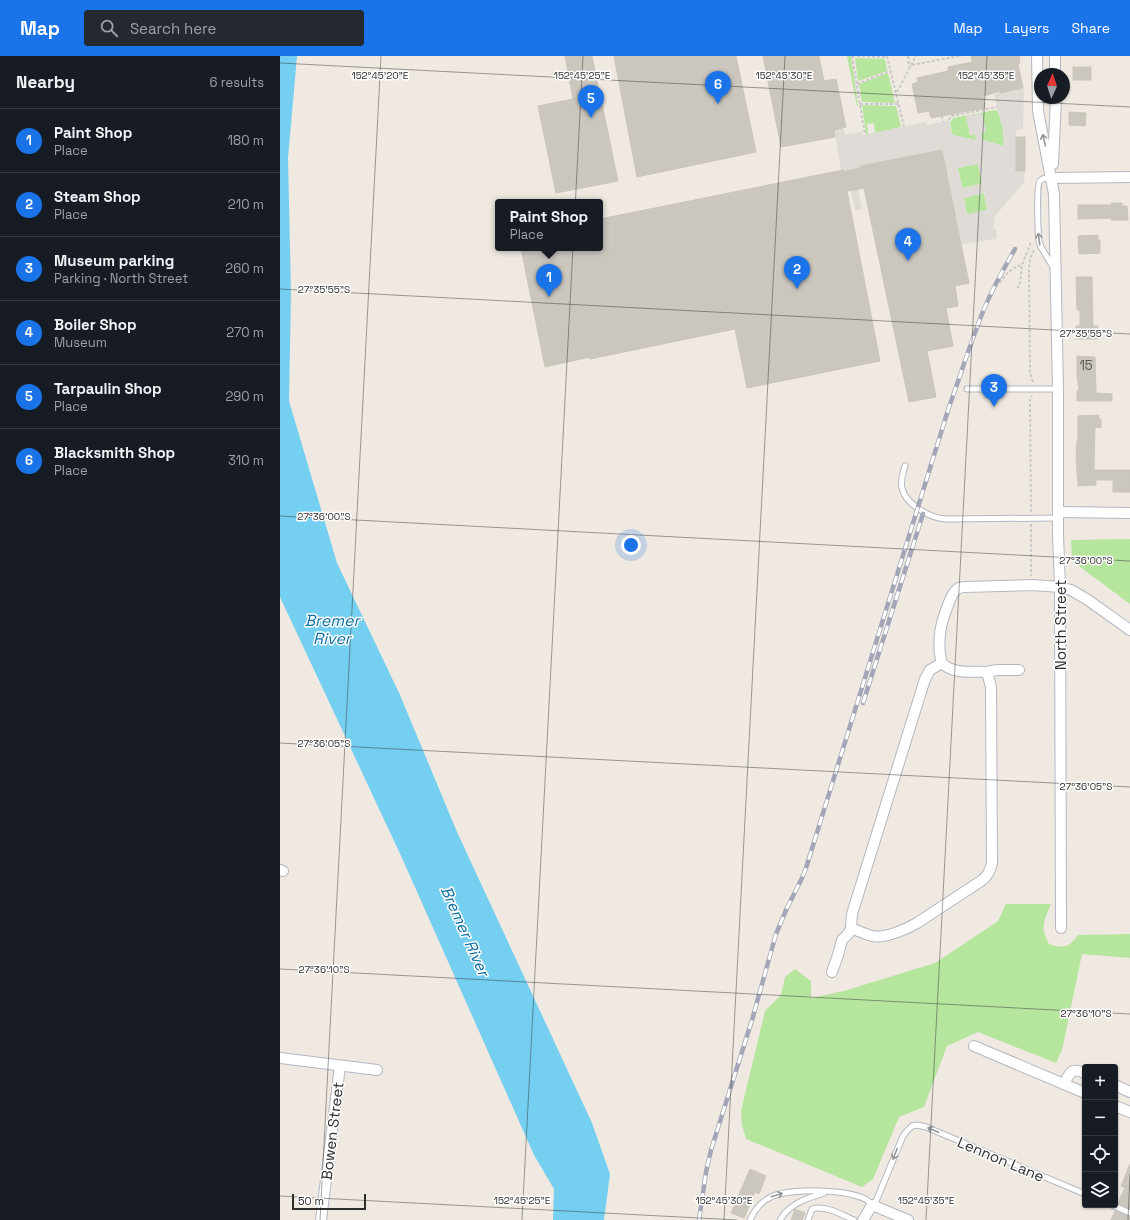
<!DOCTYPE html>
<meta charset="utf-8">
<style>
:root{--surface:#171b24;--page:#242831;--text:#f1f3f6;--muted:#9ea1a6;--line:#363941;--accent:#1a73e8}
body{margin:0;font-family:"Space Grotesk",sans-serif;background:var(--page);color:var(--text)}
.controls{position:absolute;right:12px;bottom:12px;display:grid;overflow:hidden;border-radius:4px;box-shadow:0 1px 3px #0004}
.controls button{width:36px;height:36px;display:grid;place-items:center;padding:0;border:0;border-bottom:1px solid var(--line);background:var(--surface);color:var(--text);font:20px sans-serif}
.compass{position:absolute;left:754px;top:12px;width:36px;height:36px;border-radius:50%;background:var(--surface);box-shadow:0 1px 3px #0004;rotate:3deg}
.scale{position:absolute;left:12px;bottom:10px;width:74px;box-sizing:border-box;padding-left:4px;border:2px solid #2e2e2e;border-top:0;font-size:11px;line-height:14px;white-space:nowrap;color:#2e2e2e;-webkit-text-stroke:3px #fff;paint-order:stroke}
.you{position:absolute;left:351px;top:489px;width:14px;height:14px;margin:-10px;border:3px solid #fff;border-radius:50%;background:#1a73e8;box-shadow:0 0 0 6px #1a73e833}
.badge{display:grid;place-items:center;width:26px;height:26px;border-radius:50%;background:var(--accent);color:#fff;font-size:13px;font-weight:700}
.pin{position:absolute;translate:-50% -33px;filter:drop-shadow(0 1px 2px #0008)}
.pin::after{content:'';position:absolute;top:21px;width:14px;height:12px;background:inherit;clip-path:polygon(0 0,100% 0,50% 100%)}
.popup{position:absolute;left:215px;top:143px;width:108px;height:52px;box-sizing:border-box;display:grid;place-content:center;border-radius:4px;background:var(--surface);filter:drop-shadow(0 1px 3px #0005);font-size:13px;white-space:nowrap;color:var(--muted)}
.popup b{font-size:15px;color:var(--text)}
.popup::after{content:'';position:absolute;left:50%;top:100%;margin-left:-8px;border:8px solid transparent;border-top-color:var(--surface)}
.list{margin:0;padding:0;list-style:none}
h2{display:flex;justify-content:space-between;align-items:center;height:52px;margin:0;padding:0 16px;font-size:17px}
h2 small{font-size:13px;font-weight:400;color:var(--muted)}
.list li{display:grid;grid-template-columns:26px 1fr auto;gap:12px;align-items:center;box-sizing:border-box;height:64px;padding:0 16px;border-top:1px solid var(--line)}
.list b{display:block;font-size:15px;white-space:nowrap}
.list p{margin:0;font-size:13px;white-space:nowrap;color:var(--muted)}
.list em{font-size:13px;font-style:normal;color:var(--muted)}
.icon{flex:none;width:22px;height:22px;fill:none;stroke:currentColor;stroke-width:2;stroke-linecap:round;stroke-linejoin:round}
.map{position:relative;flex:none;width:850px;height:1164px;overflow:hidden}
header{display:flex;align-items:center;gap:24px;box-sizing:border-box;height:56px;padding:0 20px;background:var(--accent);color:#fff}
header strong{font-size:19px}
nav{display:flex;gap:22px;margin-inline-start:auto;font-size:14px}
.search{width:280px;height:36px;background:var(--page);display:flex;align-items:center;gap:10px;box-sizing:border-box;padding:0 14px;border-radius:4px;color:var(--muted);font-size:15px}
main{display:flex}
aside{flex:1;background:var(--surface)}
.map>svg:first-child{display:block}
.green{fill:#b6e59e}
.plaza{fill:#dfdcd8;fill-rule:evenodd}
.water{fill:#75cff0}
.building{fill:#cbc7bf;stroke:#cbc5ba}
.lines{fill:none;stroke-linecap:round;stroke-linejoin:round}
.service-casing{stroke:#b4b7c1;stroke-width:7}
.minor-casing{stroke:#b4b7c1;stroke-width:12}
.path{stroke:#c9c9c9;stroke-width:2;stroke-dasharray:3 2;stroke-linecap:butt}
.service{stroke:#fff;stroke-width:5}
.minor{stroke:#fff;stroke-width:10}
.rail-casing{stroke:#a3a6b8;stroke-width:4.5}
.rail{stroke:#fff;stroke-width:3;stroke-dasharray:9;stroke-linecap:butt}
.oneway{stroke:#969696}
.ticks{fill:none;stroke:#2e2e2e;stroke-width:1;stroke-opacity:0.45}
.labels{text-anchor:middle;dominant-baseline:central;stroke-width:3;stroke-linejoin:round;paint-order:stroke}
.number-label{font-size:13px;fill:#555452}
.street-label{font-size:15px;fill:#2e2e2e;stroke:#fff}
.water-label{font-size:16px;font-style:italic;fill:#0d6fa3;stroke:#fff}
.ticks-label{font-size:10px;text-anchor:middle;fill:#2e2e2e;stroke:#fff;stroke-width:3;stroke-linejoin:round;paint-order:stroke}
</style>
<header>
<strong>Map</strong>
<div class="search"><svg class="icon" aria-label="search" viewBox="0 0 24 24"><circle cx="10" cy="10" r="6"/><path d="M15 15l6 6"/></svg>Search here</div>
<nav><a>Map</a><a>Layers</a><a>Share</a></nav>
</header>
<main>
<aside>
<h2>Nearby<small>6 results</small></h2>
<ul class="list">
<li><span class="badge">1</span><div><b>Paint Shop</b><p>Place</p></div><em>180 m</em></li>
<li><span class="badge">2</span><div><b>Steam Shop</b><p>Place</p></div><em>210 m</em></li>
<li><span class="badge">3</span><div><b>Museum parking</b><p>Parking · North Street</p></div><em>260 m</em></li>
<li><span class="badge">4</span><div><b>Boiler Shop</b><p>Museum</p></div><em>270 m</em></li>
<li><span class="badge">5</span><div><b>Tarpaulin Shop</b><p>Place</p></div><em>290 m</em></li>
<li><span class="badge">6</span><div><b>Blacksmith Shop</b><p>Place</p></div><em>310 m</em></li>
</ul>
</aside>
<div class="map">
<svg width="850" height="1164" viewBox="0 0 850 1164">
<rect width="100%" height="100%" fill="#efe9e1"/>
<g class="green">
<path d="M567,0H571L578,50H577Z"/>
<path d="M575,2L605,3L607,15L578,25Z"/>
<path d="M608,17L615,47L582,46L579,28Z"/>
<path d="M582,49L616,50L621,71L595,77L594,67L587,68L588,78H586Z"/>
<path d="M715,54L718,55L723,74L724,90L702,84L701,77L706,76L690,79L695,78L696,84L672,79L670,67L673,62Z"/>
<path d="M698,108L702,128L682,132L678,112Z"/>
<path d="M704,137L707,154L687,159L684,142Z"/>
<path d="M850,483V548L792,505L791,484Z"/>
<path d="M726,848H771C764,865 760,871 769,888C784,893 788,892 798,879L850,878V902L802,898L782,994L776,1007L698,976L667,990L644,1051L619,1061L593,1123L582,1131L466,1083L462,1069L461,1055L485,955L501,939L505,921L515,913L531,925V942L564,935L655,907L718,865Z"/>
</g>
<path class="plaza" d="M740,33H744L743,73L736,74V115H745L744,127L715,160L713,172L716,174L717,181L715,183L682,188L662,95L580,110V112L573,114L576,133L578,134L582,153L575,154L568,121H564L563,114H561L554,74L564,72L565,79L582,76L583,79L646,66L647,69L669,64L672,79L696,84L695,78L690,80L686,60L702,57L706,76L701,78L702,84L724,90L723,74L714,38ZM698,108L702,128L682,132L678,112ZM704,137L707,154L687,158L684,142Z"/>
<path class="water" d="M0,0H17L8,102L11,237L9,345L57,507L120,639L177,776L312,1067L330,1118L324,1164H273L274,1133L254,1099L122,802L0,541Z"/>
<g class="building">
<path d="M285,0H312L338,125L276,137L258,50L293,43Z"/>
<path d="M334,0H456L476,96L357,121Z"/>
<path d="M483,0H539L544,25L556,23L566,71L554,74L555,81L501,91Z"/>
<path d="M691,0H739L740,7L738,8L743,32L720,37V35L703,40L705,52L651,62L649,55L638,57L632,28L638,26L637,22L668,15V11L692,6Z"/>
<rect x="793" y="11" width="18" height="13"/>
<path d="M789,56L806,57L805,70L789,69Z"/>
<rect x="736" y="81" width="9" height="34"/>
<path d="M662,94L689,227L675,230L678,250L666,252L673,290L647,295L656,341L629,346L584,132L567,135L600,305L467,332L455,273L310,303V301L265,311L241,192H320V163L563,114V116L580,112V110Z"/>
<path d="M831,147H842V150H847L848,164H831V162L798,163V149H831Z"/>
<path d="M818,179V184H820V197L799,198L798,180Z"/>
<path d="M796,221H812L813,270H818V283H796V270H800V255L797,254Z"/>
<path d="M797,300L815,301L816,337L832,338V345H797V335H799L797,318Z"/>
<path d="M819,359L818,363H821V372L815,371L814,414H850V436H833V424H816V429L798,430L796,401L797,385H798V360Z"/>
<path d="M850,1108V1153L838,1147L845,1132L841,1130Z"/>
<path d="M470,1113L486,1120L479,1138L475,1136L464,1162L451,1157Z"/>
<path d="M515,1153L525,1157L522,1164H511Z"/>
<path d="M835,1155L850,1161V1164H831Z"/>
</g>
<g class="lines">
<g class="service-casing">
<g id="service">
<path d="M772,122C768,122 763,121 760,125C756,128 758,177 759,185L761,191L773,211"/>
<path d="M687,333H778"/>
<path d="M625,410C623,417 620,424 622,432C625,448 651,463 667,463L778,462"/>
<path d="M832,1149L850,1157"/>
<path d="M594,1150L623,1080L627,1075L632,1070L637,1069L646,1071L805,1138"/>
<path d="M470,1164C475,1153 481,1145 493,1140C509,1132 583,1132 592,1149"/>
<path d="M500,1164C509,1148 527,1142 544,1137"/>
<path d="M528,1164L532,1153C546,1149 562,1159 574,1164"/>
</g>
</g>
<g class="minor-casing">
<g id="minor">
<path d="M757,0L758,55L774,138L778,333V479L780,531L781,872"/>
<path d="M775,0V18"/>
<path d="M773,108L776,42"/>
<path d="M772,122L850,121"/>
<path d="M778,456L850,457"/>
<path d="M662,607L650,614L645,623L572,858L571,872C578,875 585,878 592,880C604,883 627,873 637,867L701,825C708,820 710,815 712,807L711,631L707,616C692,615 674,619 662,607C659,598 659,588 660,579C660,570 670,539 676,534C678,532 682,531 685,531L752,529L780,531L791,534L808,544L850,574"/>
<path d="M707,616L717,614H739"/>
<path d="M0,814L3,815"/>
<path d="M552,916L558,899L562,884L569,877L571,872"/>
<path d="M694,990L805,1037"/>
<path d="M0,1002L97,1014"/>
<path d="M784,1028C790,1017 791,1011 805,1017"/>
<path d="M835,1029L850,1036"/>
<path d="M835,1050L850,1056"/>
<path d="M41,1164L60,1010"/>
<path d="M583,1164L592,1149L628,1164"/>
</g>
</g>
<g class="path">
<path d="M572,0L585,79"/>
<path d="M572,0L607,1"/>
<path d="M607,0L624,71"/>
<path d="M628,0L629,11"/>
<path d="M632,9L679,0"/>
<path d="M577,28L610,15"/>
<path d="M617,36L636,0"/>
<path d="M580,48H618"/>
<path d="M662,60L663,66"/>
<path d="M669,64L671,60L717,51"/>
<path d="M720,227C725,219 732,211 742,209"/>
<path d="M737,232L740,229L742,209L751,186"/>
<path d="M753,326L750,317V310L749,213L750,203L754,194"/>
<path d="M751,456L750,344L752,340"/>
<path d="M751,468V520"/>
</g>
<use href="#service" class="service"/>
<use href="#minor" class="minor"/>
<g class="rail-casing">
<g id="rail">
<path d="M583,647L643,458"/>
<path d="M419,1164L426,1116L431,1094L472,964L496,878L507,852L522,822L526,812L669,351C681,318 691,285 704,253C713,232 724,212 735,193"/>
</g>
</g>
<use href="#rail" class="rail"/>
</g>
<defs><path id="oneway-shaft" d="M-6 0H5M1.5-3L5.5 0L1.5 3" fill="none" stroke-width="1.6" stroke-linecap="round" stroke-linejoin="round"/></defs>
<g class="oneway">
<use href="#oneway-shaft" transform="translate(764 84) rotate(-103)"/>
<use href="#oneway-shaft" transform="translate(759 183) rotate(-98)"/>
<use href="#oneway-shaft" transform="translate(653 1074) rotate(-157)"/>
<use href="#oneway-shaft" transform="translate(615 1098) rotate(112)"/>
<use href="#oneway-shaft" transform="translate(497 1139) rotate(-17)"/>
</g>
<path class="ticks" d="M0,7L850,51M0,233L850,278M0,460L850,505M0,687L850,731M0,913L850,958M0,1140L457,1164M40,1164L101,0M242,1164L303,0M444,1164L505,0M646,1164L707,0M848,1164L850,1118"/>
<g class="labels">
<g class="number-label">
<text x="806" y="309">15</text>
</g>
<g class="street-label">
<text transform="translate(780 569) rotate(-90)">North Street</text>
<text transform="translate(52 1075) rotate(-83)">Bowen Street</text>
<text transform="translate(721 1103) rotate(23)">Lennon Lane</text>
</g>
<g class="water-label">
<text x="52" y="564">Bremer<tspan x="52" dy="18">River</tspan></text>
<text transform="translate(185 875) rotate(66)">Bremer River</text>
</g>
</g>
<g class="ticks-label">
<text x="100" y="23">152°45'20"E</text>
<text x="302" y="23">152°45'25"E</text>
<text x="504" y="23">152°45'30"E</text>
<text x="706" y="23">152°45'35"E</text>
<text x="44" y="237">27°35'55"S</text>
<text x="806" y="281">27°35'55"S</text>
<text x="44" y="464">27°36'00"S</text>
<text x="806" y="508">27°36'00"S</text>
<text x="44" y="691">27°36'05"S</text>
<text x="806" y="734">27°36'05"S</text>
<text x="44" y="917">27°36'10"S</text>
<text x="806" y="961">27°36'10"S</text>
<text x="242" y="1148">152°45'25"E</text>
<text x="444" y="1148">152°45'30"E</text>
<text x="646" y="1148">152°45'35"E</text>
</g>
</svg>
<div class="controls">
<button>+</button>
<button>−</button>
<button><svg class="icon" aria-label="locate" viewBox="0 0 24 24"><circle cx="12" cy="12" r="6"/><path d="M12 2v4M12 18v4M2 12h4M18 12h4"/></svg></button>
<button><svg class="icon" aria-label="layers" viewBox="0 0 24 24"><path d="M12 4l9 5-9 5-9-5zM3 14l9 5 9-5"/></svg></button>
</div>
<svg class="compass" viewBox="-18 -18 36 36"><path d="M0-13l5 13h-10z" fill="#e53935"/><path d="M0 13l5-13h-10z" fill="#9ea1a6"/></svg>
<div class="scale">50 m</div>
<div class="you"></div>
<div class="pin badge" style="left:269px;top:241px">1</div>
<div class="popup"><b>Paint Shop</b>Place</div>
<div class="pin badge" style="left:517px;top:233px">2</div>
<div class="pin badge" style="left:714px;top:351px">3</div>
<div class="pin badge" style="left:628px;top:205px">4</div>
<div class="pin badge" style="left:311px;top:62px">5</div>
<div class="pin badge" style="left:438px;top:48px">6</div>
</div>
</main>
